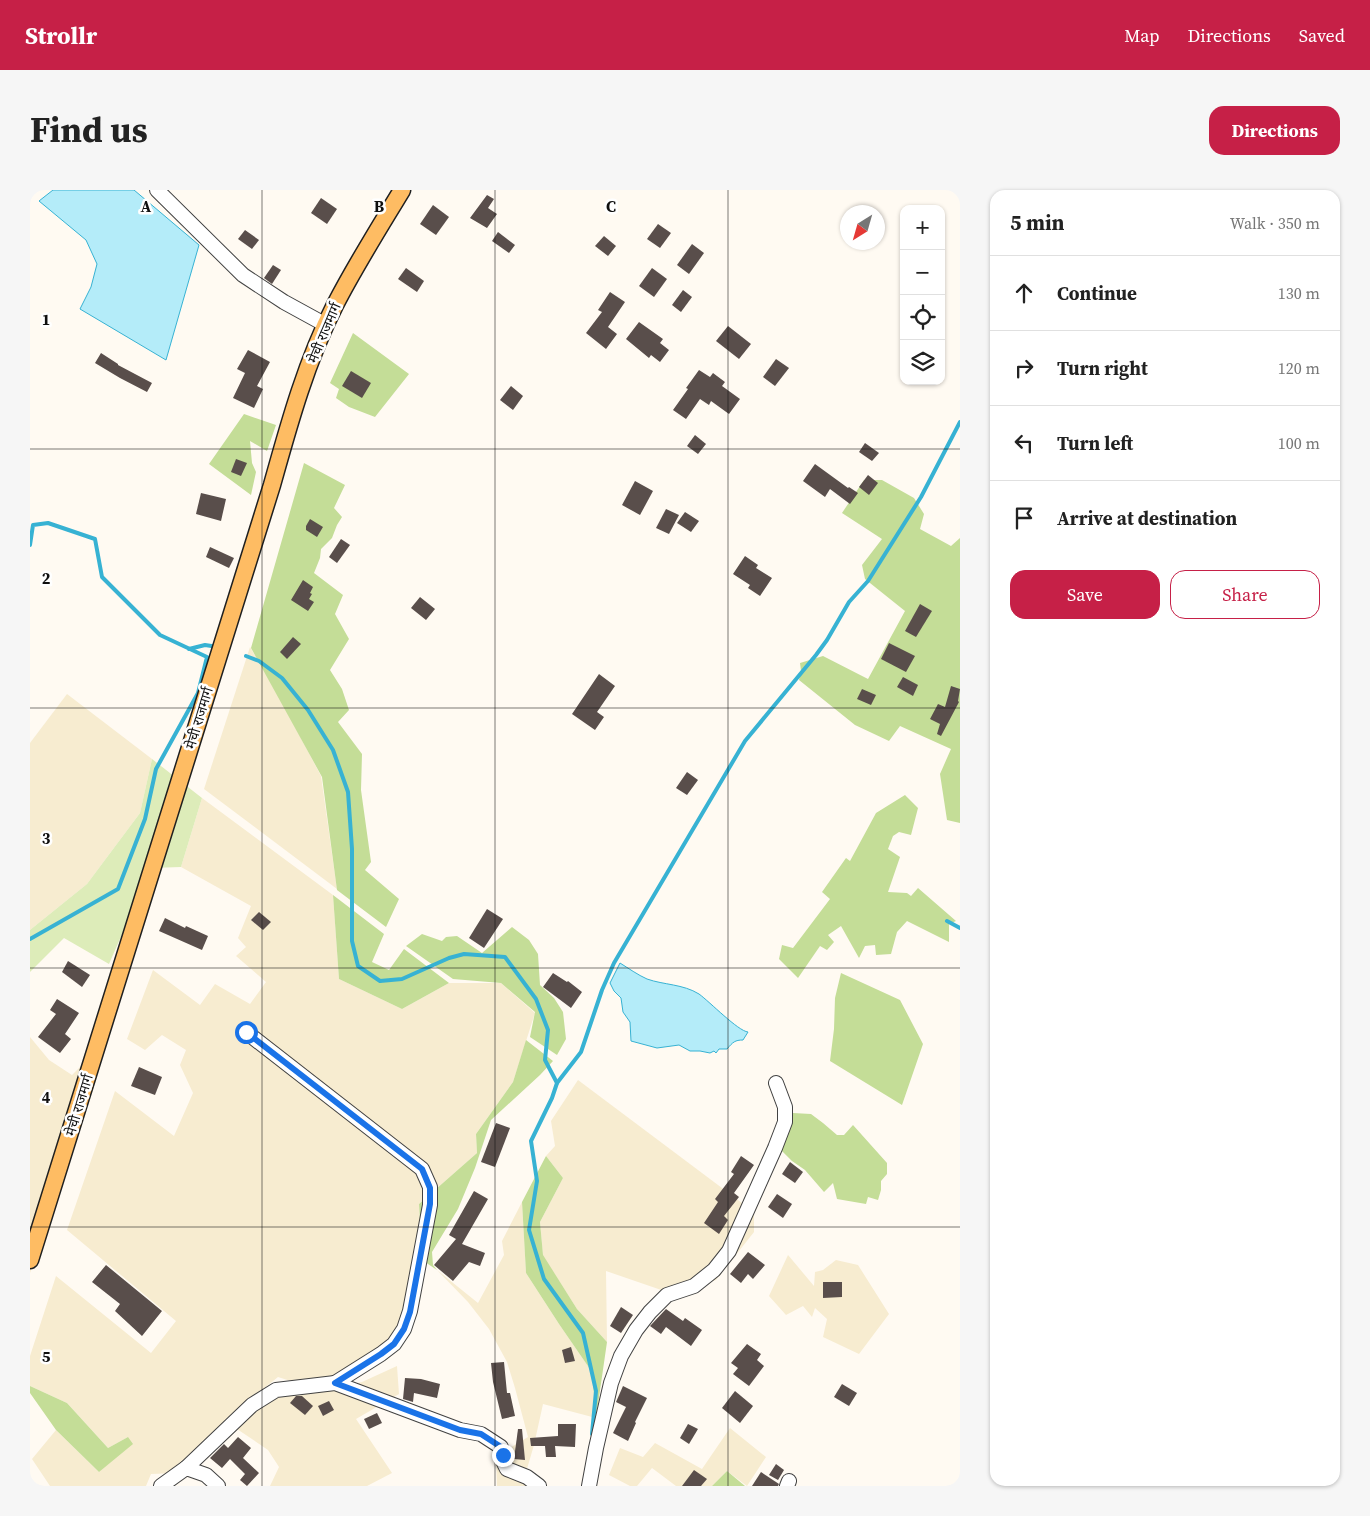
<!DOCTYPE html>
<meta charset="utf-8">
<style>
:root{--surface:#fff;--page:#f6f6f6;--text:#222;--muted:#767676;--line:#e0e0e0;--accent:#c62047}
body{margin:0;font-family:"Source Serif 4","Noto Sans Devanagari",serif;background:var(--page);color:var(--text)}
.controls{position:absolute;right:15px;top:15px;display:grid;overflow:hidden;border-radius:10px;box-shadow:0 1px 4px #0004}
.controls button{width:45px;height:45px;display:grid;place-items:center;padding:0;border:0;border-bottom:1px solid var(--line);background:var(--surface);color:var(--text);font:25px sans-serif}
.compass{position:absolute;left:810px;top:15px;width:45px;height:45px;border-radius:50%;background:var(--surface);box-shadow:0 1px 4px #0004;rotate:217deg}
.stop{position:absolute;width:15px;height:15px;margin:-11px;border:4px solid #1a73e8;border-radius:50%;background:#fff}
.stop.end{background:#1a73e8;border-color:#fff;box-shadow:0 1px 5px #0008}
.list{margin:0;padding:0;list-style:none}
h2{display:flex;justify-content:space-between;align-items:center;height:65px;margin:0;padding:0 20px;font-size:21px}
h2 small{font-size:16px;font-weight:400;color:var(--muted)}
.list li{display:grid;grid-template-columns:32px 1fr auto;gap:15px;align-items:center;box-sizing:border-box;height:75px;padding:0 20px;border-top:1px solid var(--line)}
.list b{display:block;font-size:19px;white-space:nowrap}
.list em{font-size:16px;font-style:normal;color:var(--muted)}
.actions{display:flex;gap:10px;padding:15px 20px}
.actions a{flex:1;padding:11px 0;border:1px solid var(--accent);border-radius:15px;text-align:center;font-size:18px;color:var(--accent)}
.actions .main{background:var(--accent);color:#fff}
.icon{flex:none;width:28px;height:28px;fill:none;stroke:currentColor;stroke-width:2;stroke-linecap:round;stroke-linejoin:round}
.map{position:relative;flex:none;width:930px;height:1296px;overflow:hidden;border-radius:15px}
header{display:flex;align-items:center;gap:30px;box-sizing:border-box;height:70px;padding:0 25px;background:var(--accent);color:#fff}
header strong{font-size:24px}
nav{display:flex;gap:28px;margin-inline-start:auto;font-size:18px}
.intro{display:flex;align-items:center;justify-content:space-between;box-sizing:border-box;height:120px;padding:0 30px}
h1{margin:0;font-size:35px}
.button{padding:12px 22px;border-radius:15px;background:var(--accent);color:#fff;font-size:18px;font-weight:700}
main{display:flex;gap:30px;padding:0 30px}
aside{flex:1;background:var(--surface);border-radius:15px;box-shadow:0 1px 4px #0004}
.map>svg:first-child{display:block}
.farmland{fill:#f7ecd0}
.green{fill:#ddecb9}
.forest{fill:#c4dd97}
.water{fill:#b4ecf9;stroke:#37b2d3}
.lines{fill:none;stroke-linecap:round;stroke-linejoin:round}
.stream{stroke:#37b2d3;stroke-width:4}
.building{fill:#594e4b}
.minor-casing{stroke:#424242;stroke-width:16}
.major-casing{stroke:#202020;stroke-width:19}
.minor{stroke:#fff;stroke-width:14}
.major{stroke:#febc63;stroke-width:16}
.route{stroke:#1a73e8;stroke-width:6}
.grid{fill:none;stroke:#0f0f0f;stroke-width:1;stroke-opacity:0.55}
.labels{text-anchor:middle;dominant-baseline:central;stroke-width:5;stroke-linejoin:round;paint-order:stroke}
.street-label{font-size:14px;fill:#0f0f0f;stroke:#fff}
.grid-label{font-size:16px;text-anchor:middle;font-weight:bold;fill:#0f0f0f;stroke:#fff;stroke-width:5;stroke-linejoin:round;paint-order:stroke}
</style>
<header>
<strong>Strollr</strong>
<nav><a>Map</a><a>Directions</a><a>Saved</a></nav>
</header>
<div class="intro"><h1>Find us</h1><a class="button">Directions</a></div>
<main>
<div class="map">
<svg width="930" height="1296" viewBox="0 0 930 1296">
<rect width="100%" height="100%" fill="#fffaf2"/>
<g class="farmland">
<path d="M220,457L246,501L291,586L307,699L174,599Z"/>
<path d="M37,504L122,569L110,623L57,694L0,740V553Z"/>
<path d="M172,608L303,705L309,789L372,819L419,793H471L505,823L483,892L446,944L447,963L389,1014L392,1079L365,1155L309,1191L273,1195L248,1187L197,1228L167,1263L147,1283L121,1284L116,1296H20L2,1269L26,1240L69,1282L98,1247L78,1258L37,1213L0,1196V1166L26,1086L121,1163L146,1131L37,1040L85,901L144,946L163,903L150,875L156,860L132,845L115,860L97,849L123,780L170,815L185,794L220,814L236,792L206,766L216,757L208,748L221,716L151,677Z"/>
<path d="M0,847L19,870L42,885L52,875L64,880L0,1083Z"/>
<path d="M548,890L724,1022V1042L686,1090L640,1103L576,1081L577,1152L547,1119L513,1066L510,1032L533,988L516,966L525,956L521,931Z"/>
<path d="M492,1012L496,1083L529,1134L562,1182L566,1228L513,1214L504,1255L494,1289L505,1296H467L466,1266L498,1247L485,1198L477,1172L459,1139L438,1112L407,1080L448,1113L474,1065L472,1051Z"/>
<path d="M758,1065L784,1096L785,1082L793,1080L806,1070L828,1075L859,1124L829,1164L793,1147L797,1129L785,1118L782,1127L773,1116L756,1125L739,1106Z"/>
<path d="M367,1176L369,1204L326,1229L362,1283L337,1296H240L249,1277L238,1260L207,1239L221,1222L257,1201L291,1202L332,1192Z"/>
<path d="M700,1238L736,1267L717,1296L697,1281L682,1296H646L622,1278L607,1296H600L579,1285L590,1258L613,1267L625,1253L672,1279Z"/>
</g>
<path class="green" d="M122,569L172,608L151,677L121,678L79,774L34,748L0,782V740L57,694L110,623Z"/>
<g class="forest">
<path d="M323,143L379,184L345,227L319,217L306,208L309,199L300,193Z"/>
<path d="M214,224L246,235L237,261L220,251L222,273L226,282L221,305L179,274Z"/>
<path d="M274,273L315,295L304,318L312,327L307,335L302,348L291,359L290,368L284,383L313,405L305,424L319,449L300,480L312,499L319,520L308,532L332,564L331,600L341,672L335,680L369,709L356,737L307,700L292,587L221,458Z"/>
<path d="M834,290H852L884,308L894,324L890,339L921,356L930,348V633L917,630L910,584L921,559L870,536L859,551L825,535L769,490L771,481L770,473L793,466L838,489L875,421L835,389L832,375L852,349L812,323Z"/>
<path d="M875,605L888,618L881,645L869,642L863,646L858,659L870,667L858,702L877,703L881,706L888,698L926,731L919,734V752L877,731L867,742L861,764L846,765L845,755L835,756L829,768L811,736L798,745L804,752L797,760L790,756L768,788L749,769L752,755L763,758L800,709L792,702L816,668L820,671L846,623Z"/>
<path d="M303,705L354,744L342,772L359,780L374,759L419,793L372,819L309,789Z"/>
<path d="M482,737L499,750L508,764L510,795L524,808L533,822L536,849L527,865L500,847L505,822L471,793L423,789L376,756L392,744L412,751L416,747L427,746L452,763Z"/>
<path d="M811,783L870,810L893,854L872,915L800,871L804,839L805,808Z"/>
<path d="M496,850L523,871L510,885L461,930L445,978L428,1019L402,1062L403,1075L407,1080L392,1070L389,1014L447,963L446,944L483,892Z"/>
<path d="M763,923L781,924L793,933L807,945H814L823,935L857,973V984L851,991V1000L848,1010L838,1007L836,1014L807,1009L803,993L794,1002L775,980L762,971L747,956L753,926Z"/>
<path d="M516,966L533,988L510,1032L513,1065L547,1119L577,1152L566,1228L562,1182L529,1134L496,1083L492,1012Z"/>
<path d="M0,1196L37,1213L78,1258L98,1247L103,1254L69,1282L26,1240L0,1203Z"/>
<path d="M697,1281L715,1296H682Z"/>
</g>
<g class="water">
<path d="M23,0H104L169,55L136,170L50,119L61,97L67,74L56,50L9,11Z"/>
<path d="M590,773C598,778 608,785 617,789C634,795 653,794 669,804C680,812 708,841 718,842L713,850C705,850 703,852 697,859H689L686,863L684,861L680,863L670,861H660L649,855L627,858L601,851L600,832L593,822L591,808L584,801L580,793Z"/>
</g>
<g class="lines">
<g class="stream">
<path d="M0,355L3,335L18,333L65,349L72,387L130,445L177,467L168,503L126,579L115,629L88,699L0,749"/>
<path d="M159,459L175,455L188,457"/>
<path d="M216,466L229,471L252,488L278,520L303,560L318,602L322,659V751L328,776L350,791L372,789L419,768L434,764L475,767L506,809L518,840L515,870L527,893L522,908L501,951L507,991L499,1040L514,1089L553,1143L566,1201L562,1244"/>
<path d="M917,731L930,738"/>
<path d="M527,893L551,862L572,800L584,773L715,551L786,465L797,450L819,412L838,391L891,307L930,232"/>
</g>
</g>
<g class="building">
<path d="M457,5L464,9L458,18L467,24L457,38L440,28Z"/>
<path d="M291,8L307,19L297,34L281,23Z"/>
<path d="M403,15L419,27L406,45L390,34Z"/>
<path d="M628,34L641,43L630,58L617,49Z"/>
<path d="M215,40L229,50L222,59L208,49Z"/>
<path d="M468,42L485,55L479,63L462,51Z"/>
<path d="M574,46L586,56L578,66L565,56Z"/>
<path d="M662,54L674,63L659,84L647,75Z"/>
<path d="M243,75L251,80L242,94L234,88Z"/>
<path d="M376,78L394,91L387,102L368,89Z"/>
<path d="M622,78L637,89L624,107L609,96Z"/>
<path d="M653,100L662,107L651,122L642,115Z"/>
<path d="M580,102L595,112L578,137L587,144L576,159L556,143L572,122L568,120Z"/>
<path d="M609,132L633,149L630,153L639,160L630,172L621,165L619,168L596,149Z"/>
<path d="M698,136L721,154L709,169L686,151Z"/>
<path d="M218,160L240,172L227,196L233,199L224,218L203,208L215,183L207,179Z"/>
<path d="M71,163L88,174V175L122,193L117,202L90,188L65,173Z"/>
<path d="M746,169L759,178L745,196L733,187Z"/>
<path d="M669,180L680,187L683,183L695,192L692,196L710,209L699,224L681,211L679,215L670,209L656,229L643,220L658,199L656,198Z"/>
<path d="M321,181L341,193L332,208L312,196Z"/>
<path d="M481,196L493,206L483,220L470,210Z"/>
<path d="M665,245L676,254L668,264L657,256Z"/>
<path d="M835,253L849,263L842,271L829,262Z"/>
<path d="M206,269L217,273L211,286L201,282Z"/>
<path d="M785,274L818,298L819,297L828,303L820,314L800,299L795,307L773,291Z"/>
<path d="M838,285L848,293L839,305L829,297Z"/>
<path d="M605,291L623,301L610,325L592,315Z"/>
<path d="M171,303L196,309L191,331L166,324Z"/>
<path d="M636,319L649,325L639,344L626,338Z"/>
<path d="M655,322L669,331L661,342L647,333Z"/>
<path d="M280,329L293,337L287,347L276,340V336Z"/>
<path d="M311,349L320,355L307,373L299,367Z"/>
<path d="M180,357L204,368L199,378L176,367Z"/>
<path d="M715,366L728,375L726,378L742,388L730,406L718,398L720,395L703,384Z"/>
<path d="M273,390L283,397L280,403L282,404L279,409L284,412L278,421L261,410Z"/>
<path d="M390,407L405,419L396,430L381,418Z"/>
<path d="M890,414L902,421L886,447L875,441Z"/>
<path d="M263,447L271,454L257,469L250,462Z"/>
<path d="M859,453L885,466L876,482L851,469Z"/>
<path d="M569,484L585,496L567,522L574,527L565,540L542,524Z"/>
<path d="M873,487L888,495L883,506L867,497Z"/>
<path d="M921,496L930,499L928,511L929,512L911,546L907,544L910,534L900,529L908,514L915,517Z"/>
<path d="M832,499L846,505L841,515L827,509Z"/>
<path d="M657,582L668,590L657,605L646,598Z"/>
<path d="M457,719L473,729L454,758L439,748Z"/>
<path d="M229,722L241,732L233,740L221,730Z"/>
<path d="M135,728L155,738L156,736L178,746L172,760L129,741Z"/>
<path d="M38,771L60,785L52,797L32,782Z"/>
<path d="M523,783L537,792L538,791L552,802L541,818L513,797Z"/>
<path d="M27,809L49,823L35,844L41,849L30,863L8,847L26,824L20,820Z"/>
<path d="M109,877L132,887L125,905L101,896Z"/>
<path d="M466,933L480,938L465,977L451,972Z"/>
<path d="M711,966L724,975L704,1003L709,1007L694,1026L698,1030L689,1044L674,1033L688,1012L685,1009L704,984L701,982Z"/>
<path d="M760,972L773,982L765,993L752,984Z"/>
<path d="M444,1001L458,1009L432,1054L455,1063L450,1076L439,1072L423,1091L404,1075L426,1049L419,1045Z"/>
<path d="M747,1004L762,1014L753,1028L738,1017Z"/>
<path d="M718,1062L735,1075L723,1089L718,1084L711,1093L700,1084Z"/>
<path d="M76,1075L132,1121L112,1146L85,1121L90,1114L62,1092Z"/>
<path d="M793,1092H812V1107L793,1108Z"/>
<path d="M591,1117L603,1125L591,1143L580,1136Z"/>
<path d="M636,1119L653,1131L655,1128L672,1140L661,1156L636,1137L631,1144L620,1136Z"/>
<path d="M717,1154L731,1164L727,1170L734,1176L719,1196L703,1184L708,1178L701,1173Z"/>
<path d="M541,1157L545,1171L535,1173L532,1160Z"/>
<path d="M474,1172L477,1203H480L485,1226L472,1229L463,1192L461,1173Z"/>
<path d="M375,1188L391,1189L410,1194L407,1208L384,1203L383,1212L373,1209Z"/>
<path d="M812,1194L827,1203L819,1216L804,1207Z"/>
<path d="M593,1196L617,1208L605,1232L606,1233L598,1251L583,1243L596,1217L586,1212Z"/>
<path d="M705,1201L723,1216L710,1233L692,1218Z"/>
<path d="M266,1206H272L283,1216L275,1225L260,1213Z"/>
<path d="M299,1211L304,1220L293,1226L288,1216Z"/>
<path d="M347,1223L352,1233L339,1239L334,1229Z"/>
<path d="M528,1234H546L545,1257L525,1256L526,1267H516L515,1256H501L500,1248L528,1246Z"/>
<path d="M658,1234L668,1239L659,1254L650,1248Z"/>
<path d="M488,1239H492L495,1270L484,1269Z"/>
<path d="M208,1247L221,1258L213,1268L229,1283L217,1296L210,1290L215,1284L200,1269L192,1278L180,1268L194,1254L198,1258Z"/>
<path d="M746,1274L754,1280L748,1290L739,1285Z"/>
<path d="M664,1280L677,1289L671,1296H652Z"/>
<path d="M731,1282L749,1294L748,1296H722Z"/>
</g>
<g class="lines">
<g class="minor-casing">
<g id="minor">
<path d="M127,0L213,85L254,112L296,135"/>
<path d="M216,842L392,979L400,997V1015L380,1121L374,1139L364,1154L351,1164L305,1193"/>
<path d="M156,1278L222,1215L246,1200L305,1193L430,1240L451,1244L471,1257L474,1273L477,1279L497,1287L509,1296"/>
<path d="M131,1296L156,1278L176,1285L188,1296"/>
<path d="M559,1296L566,1258L581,1193L591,1166L606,1140L620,1122L637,1105L664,1096L684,1080L699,1061L745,958L755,932V917L746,893"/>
<path d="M757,1296L759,1291"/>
</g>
</g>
<g class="major-casing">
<path id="major" d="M0,1070L242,295C259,234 276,172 305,115C325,76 349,38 372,0"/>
</g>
<use href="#minor" class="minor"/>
<use href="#major" class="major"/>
</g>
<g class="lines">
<path class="route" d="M216,842L392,979L400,998V1014L380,1122L374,1139L364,1154L351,1164L305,1193L430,1240L451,1244L471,1257L473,1265"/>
</g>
<path class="grid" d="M232,0V1296M465,0V1296M698,0V1296M0,259H930M0,518H930M0,778H930M0,1037H930"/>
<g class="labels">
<g class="street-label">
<text transform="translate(294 143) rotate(-67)">मेची राजमार्ग</text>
<text transform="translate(169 528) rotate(-73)">मेची राजमार्ग</text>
<text transform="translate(49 915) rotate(-73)">मेची राजमार्ग</text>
</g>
</g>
<g class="grid-label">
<text x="116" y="22">A</text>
<text x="349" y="22">B</text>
<text x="581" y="22">C</text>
<text x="16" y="135">1</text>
<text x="16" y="394">2</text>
<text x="16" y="654">3</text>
<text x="16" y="913">4</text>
<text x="16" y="1172">5</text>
</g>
</svg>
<div class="controls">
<button>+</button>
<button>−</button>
<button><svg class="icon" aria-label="locate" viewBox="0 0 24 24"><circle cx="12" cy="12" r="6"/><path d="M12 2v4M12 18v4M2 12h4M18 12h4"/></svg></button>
<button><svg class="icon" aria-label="layers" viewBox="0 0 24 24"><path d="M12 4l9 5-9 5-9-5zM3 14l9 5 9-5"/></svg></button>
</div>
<svg class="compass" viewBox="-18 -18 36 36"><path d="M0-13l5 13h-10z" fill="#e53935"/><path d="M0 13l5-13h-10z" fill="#767676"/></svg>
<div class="stop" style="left:216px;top:842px"></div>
<div class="stop end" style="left:473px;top:1265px"></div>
</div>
<aside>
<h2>5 min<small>Walk · 350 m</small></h2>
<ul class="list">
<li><svg class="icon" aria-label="ahead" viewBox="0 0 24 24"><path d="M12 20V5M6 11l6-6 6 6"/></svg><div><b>Continue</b></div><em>130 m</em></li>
<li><svg class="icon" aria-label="right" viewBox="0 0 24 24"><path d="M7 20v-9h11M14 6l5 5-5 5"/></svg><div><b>Turn right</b></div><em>120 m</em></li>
<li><svg class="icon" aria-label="left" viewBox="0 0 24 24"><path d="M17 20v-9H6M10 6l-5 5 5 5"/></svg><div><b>Turn left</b></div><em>100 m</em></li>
<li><svg class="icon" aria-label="arrive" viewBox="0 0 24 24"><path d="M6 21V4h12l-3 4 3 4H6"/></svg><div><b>Arrive at destination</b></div></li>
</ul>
<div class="actions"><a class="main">Save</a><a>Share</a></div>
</aside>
</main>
